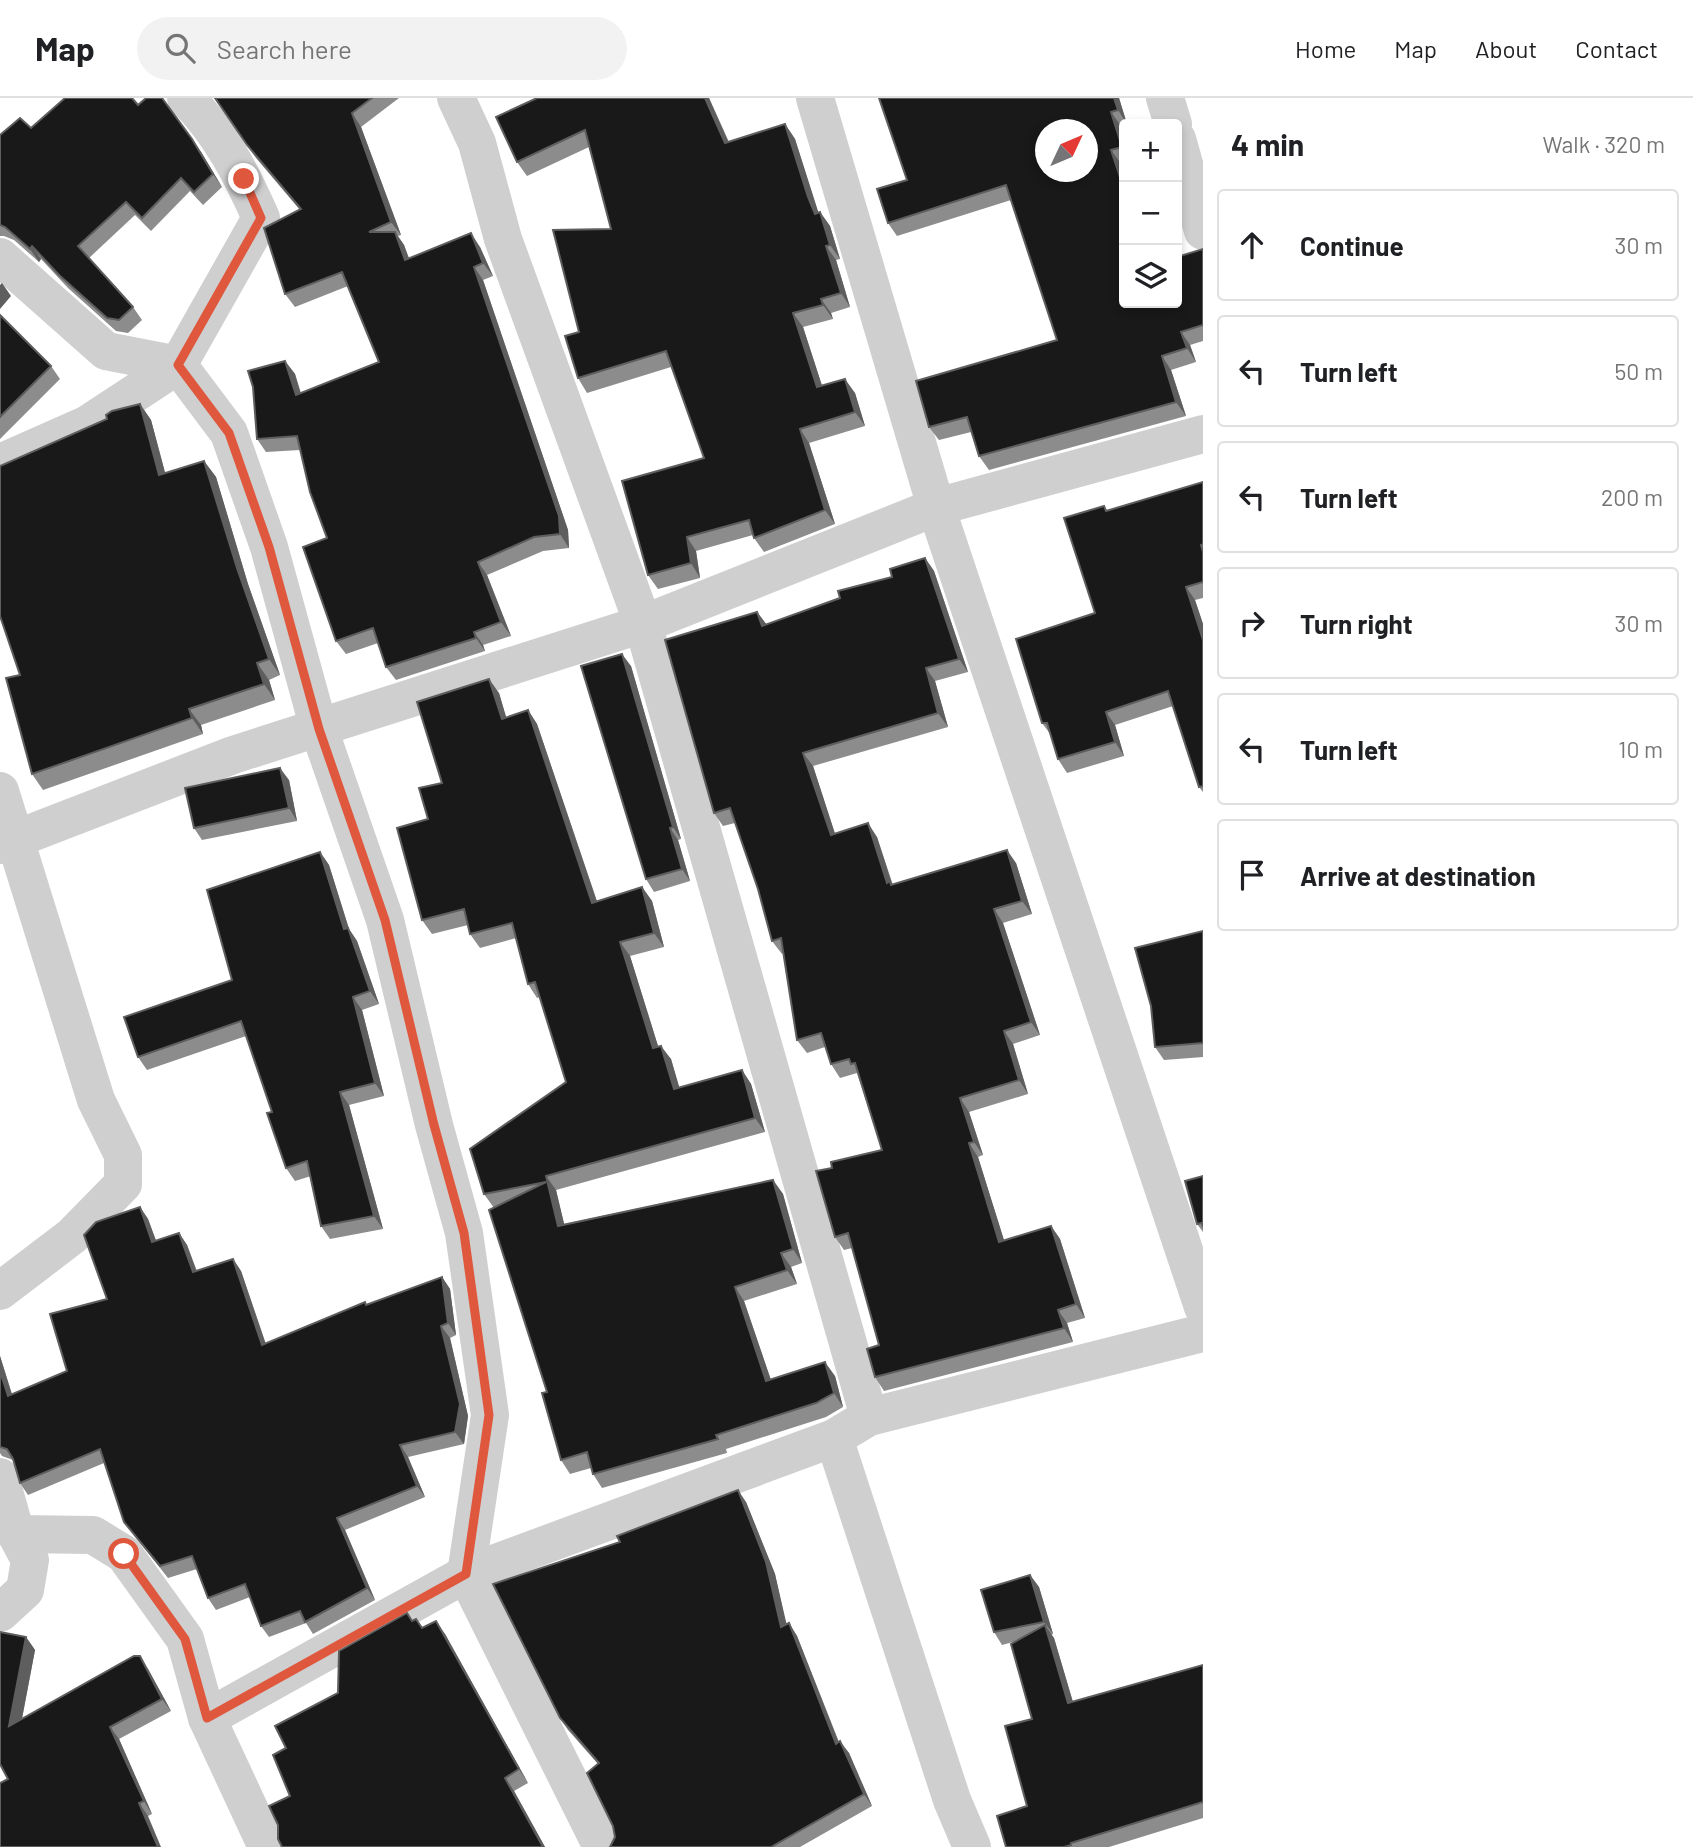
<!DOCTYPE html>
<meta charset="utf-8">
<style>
:root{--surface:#fff;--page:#f2f2f2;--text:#202124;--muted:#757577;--line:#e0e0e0}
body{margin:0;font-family:Barlow,sans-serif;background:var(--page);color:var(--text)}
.controls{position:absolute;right:21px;top:21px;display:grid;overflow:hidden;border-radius:7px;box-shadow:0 4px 10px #0003}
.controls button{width:63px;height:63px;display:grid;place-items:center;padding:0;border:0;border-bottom:2px solid var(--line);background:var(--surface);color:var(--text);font:35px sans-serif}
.compass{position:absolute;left:1035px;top:21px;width:63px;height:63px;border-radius:50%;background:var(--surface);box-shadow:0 4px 10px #0003;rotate:46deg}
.stop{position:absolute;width:21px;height:21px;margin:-16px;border:5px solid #df583e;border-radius:50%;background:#fff}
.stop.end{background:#df583e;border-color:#fff;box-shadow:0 2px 7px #0008}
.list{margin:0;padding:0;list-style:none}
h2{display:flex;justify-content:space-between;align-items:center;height:91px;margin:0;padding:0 28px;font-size:30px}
h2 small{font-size:23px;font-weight:400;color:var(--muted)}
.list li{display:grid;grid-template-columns:46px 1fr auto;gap:21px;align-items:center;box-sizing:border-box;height:112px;margin:0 14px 14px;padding:0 14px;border:2px solid var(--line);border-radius:7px}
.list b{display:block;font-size:26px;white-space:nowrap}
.list em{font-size:23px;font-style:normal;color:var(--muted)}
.icon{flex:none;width:38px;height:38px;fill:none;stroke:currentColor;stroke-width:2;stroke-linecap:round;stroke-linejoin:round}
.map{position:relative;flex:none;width:1203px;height:1749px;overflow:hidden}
header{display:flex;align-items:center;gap:42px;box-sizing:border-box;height:98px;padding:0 35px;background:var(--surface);border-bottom:2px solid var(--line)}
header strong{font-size:33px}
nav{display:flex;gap:38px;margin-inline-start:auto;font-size:24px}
.search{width:490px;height:63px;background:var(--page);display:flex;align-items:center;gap:18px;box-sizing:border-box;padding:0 24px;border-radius:38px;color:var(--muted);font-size:26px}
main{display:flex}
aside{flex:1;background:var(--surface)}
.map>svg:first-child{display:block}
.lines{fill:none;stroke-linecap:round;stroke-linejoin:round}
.minor{stroke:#cfcfcf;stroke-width:38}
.wall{fill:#8c8c8c}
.shaded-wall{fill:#5e5e5e}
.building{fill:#191919;stroke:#5e5e5e;stroke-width:2;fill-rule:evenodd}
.route{stroke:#df583e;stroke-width:9}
</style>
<header>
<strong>Map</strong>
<div class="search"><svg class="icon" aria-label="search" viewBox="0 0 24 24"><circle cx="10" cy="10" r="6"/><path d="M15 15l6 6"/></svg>Search here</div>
<nav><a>Home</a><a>Map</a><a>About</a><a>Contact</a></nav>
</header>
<main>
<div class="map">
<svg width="1203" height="1749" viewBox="0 0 1203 1749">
<rect width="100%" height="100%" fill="#fff"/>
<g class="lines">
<g class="minor">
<path d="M456,0L477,45L503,141L643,526L869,1319"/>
<path d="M815,0L936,409L1203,1209"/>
<path d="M1165,0L1173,26"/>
<path d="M1177,41L1203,133"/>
<path d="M0,159L106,253L178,267L229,335L269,449L319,631L385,822L434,1027L464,1135L490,1317L466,1476L834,1340L869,1319L1203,1235"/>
<path d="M0,365L88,326L178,267L261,120C242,77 220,34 186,0"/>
<path d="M0,693L96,1002L123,1057V1086L72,1138L0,1193"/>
<path d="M0,747L233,657L643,526L936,409L1203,336"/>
<path d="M834,1340L952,1702L972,1749"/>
<path d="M0,1379L16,1436L30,1462L25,1492L0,1515"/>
<path d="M16,1436L93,1437L124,1456L185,1541L207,1620L267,1749"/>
<path d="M207,1620L466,1476L602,1749"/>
</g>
</g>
<g class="wall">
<path d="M215,0H399L361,29L401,137L398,138L404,147L409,160L480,149L493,178L483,182L568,432L569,450L543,453L487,477L511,538L483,547L485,553L396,582L386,569L378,545L346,556L336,543L327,440L300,352L266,354L257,341L285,263L295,276L301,295L379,264L348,188L295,209L285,196L300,112L256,60Z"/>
<path d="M537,0H709L729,44L785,26L795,41L818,115L820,114L830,128L840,161L836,162L850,209L831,215L833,221L803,229L822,288L855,295L865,328L809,345L835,426L764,454L754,440L753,437L696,453L700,480L658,491L648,477L704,360L671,269L587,295L578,280L579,234L611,131L589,49L527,78L517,64Z"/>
<path d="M879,0H1119L1127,26L1121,28L1124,39V65L1121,66L1124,76V205H1177V147L1180,151L1182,158L1203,151V243L1190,247L1196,264L1171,272L1186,318L989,372L979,358L971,334L939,342L929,329L1057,242L1011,102L897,138L888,125L907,82Z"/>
<path d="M138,7L201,54L222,89L203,107L190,93L151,133L135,117L89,160L133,209L142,222L128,235L116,233L68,190L41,161L39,164L14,142L4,138H0V37Z"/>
<path d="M0,217L51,268L60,281L0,341Z"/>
<path d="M140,306L151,322L165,375L204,363L216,379L248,486L280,577L269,582L275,602L201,627L203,636L43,692L32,676Z"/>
<path d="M1203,384V500L1195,502L1203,526V694L1199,689L1173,608L1115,627L1124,658L1067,675L1058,661L1051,637L1042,625L1095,515L1104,408L1107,413Z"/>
<path d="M925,460L934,473L968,574L935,583L948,629L813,668L835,736L877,739L893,787L1016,765L1032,816L1003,825L1040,937L1013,946L1028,996L969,1014L983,1057L978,1059L1004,1143L1051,1128L1060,1141L1085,1220L1067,1225L1073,1244L884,1293L875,1279L879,1247L852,1150L844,1152L835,1139L832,1070L882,1052L857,975L840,980L831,966L825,949L807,955L797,942L783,855L782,856L772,843L758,791L735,725L723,728L714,715L757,514L766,526L840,500L892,479Z"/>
<path d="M631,568L681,741L678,742L690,783L654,794L646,781Z"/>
<path d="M499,595L506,620L528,612L537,626L597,803L642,789L652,803L664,849L630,858L658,948L671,961L679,990L742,972L751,986L765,1034L556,1092L564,1126L773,1082L783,1096L802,1165L791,1169L797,1186L744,1203L771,1282L835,1278L843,1309L826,1319L726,1351L727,1355L602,1390L593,1376L591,1370L570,1376L561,1362L547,1294L494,1110L484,1096L566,984L540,899L537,900L528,886L516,840L480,850L470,836L468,827L432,836L422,822L428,721L442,685Z"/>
<path d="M289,682L297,723L202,742L194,730Z"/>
<path d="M320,754L329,767L349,831L357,843L379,906L362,912L384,998L349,1007L383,1131L330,1141L321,1128L311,1078L295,1083L286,1070L272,1014L246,938L147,972L138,959L232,882Z"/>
<path d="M1203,833V959L1164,962L1155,949Z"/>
<path d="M1203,1078V1134L1197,1126Z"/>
<path d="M140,1109L148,1121L156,1143L179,1135L187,1147L197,1173L233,1161L241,1173L266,1246L442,1179L450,1191L456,1237L450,1240L468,1318L464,1346L408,1359L425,1399L345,1432L375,1502L313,1536L306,1525L269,1539L261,1528L250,1499L216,1512L208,1500L197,1471L168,1480L124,1424L104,1365L28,1397L20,1385L13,1362L2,1358L0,1355V1258L12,1296L67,1273L107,1201Z"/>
<path d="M746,1404L775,1476L786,1527L789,1525L797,1538L839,1644L849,1655L872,1708L800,1749H610L615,1739L598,1666L568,1632L560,1620Z"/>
<path d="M1030,1477L1039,1489L1053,1536L1051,1537L1054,1540L1073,1604L1203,1567V1720L1109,1749H1006L1027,1708L1032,1621L1013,1544L1002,1547L994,1534Z"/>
<path d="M412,1523L423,1530L445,1536L528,1685L514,1693L545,1749H282L290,1698L286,1650L338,1595Z"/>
<path d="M26,1539L35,1552L22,1621L148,1571L171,1613L119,1641L152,1716L148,1718L8,1681Z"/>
</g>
<g class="shaded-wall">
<path d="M705,0H709L735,59L725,45Z"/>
<path d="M1114,0H1119L1127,26L1118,12Z"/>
<path d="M1111,14L1121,28L1124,39V52L1122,49Z"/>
<path d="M352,15L361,29L401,137L391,124Z"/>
<path d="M785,26L795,41L818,113L825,129L820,114L830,128L840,161L830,147L808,99Z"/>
<path d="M192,41L201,54L222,89L213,76Z"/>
<path d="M1111,52L1121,66L1124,76V91Z"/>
<path d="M395,134L404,147L414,175L405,162Z"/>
<path d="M471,135L480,149L493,178L483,165Z"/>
<path d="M1177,147L1180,151L1187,173L1177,160Z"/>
<path d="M32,148L41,161L39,164L30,151Z"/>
<path d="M826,148L836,162L850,209L841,195Z"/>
<path d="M474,169L483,182L568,432L569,450L560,436Z"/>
<path d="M2,185L11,198L0,211V187Z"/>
<path d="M821,201L831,215L833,221L823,207Z"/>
<path d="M793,215L803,229L827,303L817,289Z"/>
<path d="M1181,234L1190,247L1196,264L1187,250Z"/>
<path d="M1162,258L1171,272L1186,318L1176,304Z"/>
<path d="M285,263L295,276L305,311L296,297Z"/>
<path d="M845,281L855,295L865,328L855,314Z"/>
<path d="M140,306L151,322L170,393L159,377Z"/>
<path d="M800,331L809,345L835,426L825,412Z"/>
<path d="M204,363L216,379L248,486L280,577L269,561L237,470Z"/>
<path d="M687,439L696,453L700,480L691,465Z"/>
<path d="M925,460L934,473L968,574L959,561Z"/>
<path d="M478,464L487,477L511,538L501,524Z"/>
<path d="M1186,489L1195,502L1203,526V542Z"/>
<path d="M757,514L767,527L762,528Z"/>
<path d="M474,534L483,547L485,553L476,540Z"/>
<path d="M622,556L631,568L681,741L673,729Z"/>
<path d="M257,565L269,582L275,602L264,586Z"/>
<path d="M926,570L935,583L948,629L938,615Z"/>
<path d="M489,581L499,595L511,635L502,621Z"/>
<path d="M189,611L201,627L203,636L192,620Z"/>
<path d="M528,612L537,626L602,819L592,805Z"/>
<path d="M1106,614L1115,627L1124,658L1115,644Z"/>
<path d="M803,655L813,668L840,751L831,737Z"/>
<path d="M280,670L289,682L297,723L289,710Z"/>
<path d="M868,725L877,739L892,786L899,797L887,785Z"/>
<path d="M670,730L678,742L690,783L682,771Z"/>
<path d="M1007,752L1016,765L1032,816L1022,803Z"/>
<path d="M320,754L329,767L349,831L357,843L379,906L370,893L344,831Z"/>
<path d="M642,789L652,803L664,849L654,835Z"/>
<path d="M994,811L1003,825L1040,937L1031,924Z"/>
<path d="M620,844L630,858L663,964L653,950Z"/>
<path d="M353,899L362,912L384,998L375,985Z"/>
<path d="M1004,933L1013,946L1028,996L1019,982Z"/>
<path d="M661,948L671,961L684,1005L674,991Z"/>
<path d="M742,972L751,986L765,1034L755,1020Z"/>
<path d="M340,994L349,1007L383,1131L374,1118Z"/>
<path d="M960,1000L969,1014L983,1057L974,1044Z"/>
<path d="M969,1045L978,1059L1009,1158L999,1144Z"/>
<path d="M546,1078L556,1092L568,1142L558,1128Z"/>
<path d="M773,1082L783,1096L802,1165L793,1151Z"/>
<path d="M140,1109L148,1121L161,1156L152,1144Z"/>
<path d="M1051,1128L1060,1141L1085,1220L1076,1206Z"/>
<path d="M179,1135L187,1147L201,1186L193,1174Z"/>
<path d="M781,1155L791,1169L797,1186L787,1172Z"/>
<path d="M233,1161L241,1173L270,1259L262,1247Z"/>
<path d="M442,1179L450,1191L456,1237L448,1225Z"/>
<path d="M735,1189L744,1203L776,1297L766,1283Z"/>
<path d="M1058,1212L1067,1225L1073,1244L1064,1230Z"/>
<path d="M441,1228L450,1240L468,1318L464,1346L455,1334Z"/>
<path d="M0,1258L16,1310L8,1298L0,1273Z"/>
<path d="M825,1264L835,1278L843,1309L834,1295Z"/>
<path d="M400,1347L408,1359L425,1399L417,1388Z"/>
<path d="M738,1392L746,1404L775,1476L790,1541L781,1529Z"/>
<path d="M337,1420L345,1432L375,1502L367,1490Z"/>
<path d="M1030,1477L1039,1489L1053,1536L1044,1524Z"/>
<path d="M436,1523L445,1536L528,1685L519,1671Z"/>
<path d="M789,1525L797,1538L844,1658L836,1646Z"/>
<path d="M1045,1527L1054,1540L1077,1618L1068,1605Z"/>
<path d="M26,1539L35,1552L18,1641L9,1628Z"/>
<path d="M140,1558L148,1571L171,1613L162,1601Z"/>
<path d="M110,1629L119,1641L152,1716L144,1703Z"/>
<path d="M840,1643L849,1655L872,1708L864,1696Z"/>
<path d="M505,1680L514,1693L545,1749H543Z"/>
<path d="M139,1705L148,1718L161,1749H158Z"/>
</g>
<g class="building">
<path d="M65,0H132L138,7L146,0H162L192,41L213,76L194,94L181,80L142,120L126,104L78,148L133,209L119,222L107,220L59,177L32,148L30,151L5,129L0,127V37L20,20L31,30Z"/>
<path d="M215,0H372L352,15L391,124L369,134H395L405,162L471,135L483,165L474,169L559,418L560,436L534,439L478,464L501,524L474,534L476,540L386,569L373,530L336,543L303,449L327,440L310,394L297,338L257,341L253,289L248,273L285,263L296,297L379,264L342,174L285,196L264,130L301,111L247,47Z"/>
<path d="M537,0H705L725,45L785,26L808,99L815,116L820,114L830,147L826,148L841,195L821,201L823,207L793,215L817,289L845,281L855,314L800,331L825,412L754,440L749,422L687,439L691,465L648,477L622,383L704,360L666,253L578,280L565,238L579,234L553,132L611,131L585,32L517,64L496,19Z"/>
<path d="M879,0H1114L1118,12L1111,14L1122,49L1111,52L1124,91V205H1177V159L1203,151V227L1181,234L1187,250L1162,258L1176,304L979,358L967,319L929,329L916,283L1057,242L1006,87L888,125L877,91L907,82ZM1046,32H1088V74H1046Z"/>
<path d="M0,217L51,268L0,319Z"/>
<path d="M140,306L159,377L204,363L237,470L269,561L257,565L264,586L189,611L192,620L32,676L6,580L20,577L0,518V368L107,321L106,317L112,313Z"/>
<path d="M1203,384V446L1201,447L1203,454V484L1186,489L1203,542V688L1199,689L1168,593L1106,614L1115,644L1058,661L1047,625H1042L1016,541L1095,515L1064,420L1104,408L1106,413Z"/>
<path d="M925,460L959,561L926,570L938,615L803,655L831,737L868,725L887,785L890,783L891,787L1007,752L1022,803L994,811L1031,924L1004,933L1019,982L960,1000L974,1044L969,1045L999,1144L1051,1128L1076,1206L1058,1212L1064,1230L875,1279L867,1251L879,1247L848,1135L835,1139L816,1073L832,1070L831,1064L882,1052L855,965L851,966L849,961L831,966L821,935L797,942L781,840L772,843L758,791L730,710L714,715L665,542L757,514L762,528L840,500L838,493L892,479L890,471Z"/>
<path d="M622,556L673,729L670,730L682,771L646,781L581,568Z"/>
<path d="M489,581L502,621L528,612L592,805L642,789L654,835L620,844L653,950L661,948L674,991L742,972L755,1020L546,1078L558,1128L773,1082L793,1151L781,1155L787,1172L735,1189L766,1283L825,1264L834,1295L816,1305L716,1337L718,1341L593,1376L587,1354L561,1362L542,1295L547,1294L489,1112L546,1084L484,1096L470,1051L566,984L535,884L528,886L512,825L470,836L464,811L422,822L397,730L428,721L419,690L442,685L417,604Z"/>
<path d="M280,670L289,710L194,730L185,690Z"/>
<path d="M320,754L344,831L348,830L370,893L353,899L375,985L340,994L374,1118L321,1128L307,1063L286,1070L267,1015L272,1014L241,923L138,959L124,919L232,882L207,792Z"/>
<path d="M1203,833V945L1155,949L1151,908L1135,850Z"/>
<path d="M1203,1078V1129L1202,1125L1197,1126L1185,1083Z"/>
<path d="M140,1109L152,1144L179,1135L193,1174L233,1161L262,1247L365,1204L366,1207L442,1179L448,1225L441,1228L460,1306L455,1334L400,1347L417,1388L337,1420L367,1490L305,1524L300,1513L261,1528L245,1486L208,1500L192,1458L160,1468L124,1424L100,1351L20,1385L13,1361L7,1351L0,1349V1273L8,1298L67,1273L50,1216L107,1201L84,1137L96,1124Z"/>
<path d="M738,1392L766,1464L781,1529L789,1525L836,1646L840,1643L864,1696L771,1749H610L615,1739L613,1728L587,1675L599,1665L560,1620L493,1486L620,1444L617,1438Z"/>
<path d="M1030,1477L1044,1524L994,1534L981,1492Z"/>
<path d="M407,1515L412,1523L416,1521L422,1530L436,1523L519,1671L505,1680L543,1749H282L278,1741V1727L269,1708L290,1698L273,1657L286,1650L275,1628L338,1595L339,1553Z"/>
<path d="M1045,1527L1068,1605L1203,1567V1704L1071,1745V1747L1064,1749H1006L997,1718L1027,1708L1005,1628L1032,1621L1011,1546Z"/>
<path d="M0,1534L26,1539L9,1628L134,1558H140L162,1601L110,1629L144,1703L139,1705L158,1749H0V1685L8,1681L0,1666Z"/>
</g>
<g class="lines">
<path class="route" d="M124,1456L185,1541L207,1620L466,1476L489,1317L464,1135L434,1027L385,822L319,631L269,449L229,335L178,267L261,120L244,81"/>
</g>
</svg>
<div class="controls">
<button>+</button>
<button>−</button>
<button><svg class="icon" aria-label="layers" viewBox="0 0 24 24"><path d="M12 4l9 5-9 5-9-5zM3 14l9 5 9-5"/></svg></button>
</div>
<svg class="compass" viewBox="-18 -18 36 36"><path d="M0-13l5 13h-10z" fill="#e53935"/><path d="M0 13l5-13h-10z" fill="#757577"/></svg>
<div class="stop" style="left:124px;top:1456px"></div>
<div class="stop end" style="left:244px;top:81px"></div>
</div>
<aside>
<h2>4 min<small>Walk · 320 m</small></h2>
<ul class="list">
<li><svg class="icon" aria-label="ahead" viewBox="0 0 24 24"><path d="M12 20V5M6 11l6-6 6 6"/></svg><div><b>Continue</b></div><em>30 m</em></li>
<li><svg class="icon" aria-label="left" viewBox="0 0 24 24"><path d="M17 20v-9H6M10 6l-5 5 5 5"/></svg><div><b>Turn left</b></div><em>50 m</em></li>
<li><svg class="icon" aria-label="left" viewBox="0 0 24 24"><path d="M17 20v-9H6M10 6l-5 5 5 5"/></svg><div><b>Turn left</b></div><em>200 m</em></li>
<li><svg class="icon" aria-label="right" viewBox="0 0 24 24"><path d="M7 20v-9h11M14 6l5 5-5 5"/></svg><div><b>Turn right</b></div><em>30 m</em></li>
<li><svg class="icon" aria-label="left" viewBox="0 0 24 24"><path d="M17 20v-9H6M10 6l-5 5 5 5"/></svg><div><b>Turn left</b></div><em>10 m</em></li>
<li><svg class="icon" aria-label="arrive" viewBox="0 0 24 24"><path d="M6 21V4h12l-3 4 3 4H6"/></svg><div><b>Arrive at destination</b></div></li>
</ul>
</aside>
</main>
